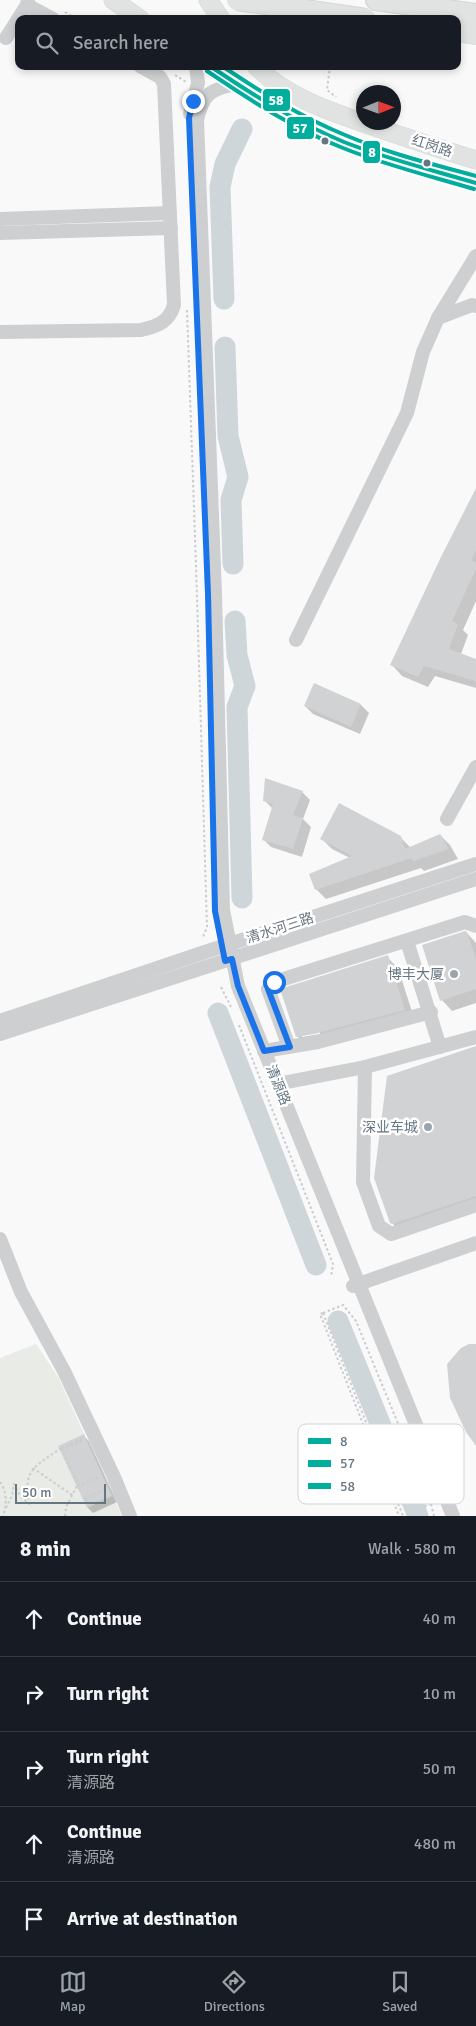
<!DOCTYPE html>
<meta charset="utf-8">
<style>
:root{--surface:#171b24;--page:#20242c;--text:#f1f3f6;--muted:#9ea1a6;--line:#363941;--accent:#99a4ac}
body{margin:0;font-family:Signika,"Noto Sans SC",sans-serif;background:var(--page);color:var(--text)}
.compass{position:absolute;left:356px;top:85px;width:45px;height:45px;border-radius:50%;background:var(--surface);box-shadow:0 2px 8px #0003;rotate:89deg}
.scale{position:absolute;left:15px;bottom:12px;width:91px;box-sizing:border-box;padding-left:5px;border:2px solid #657683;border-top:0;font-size:14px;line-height:18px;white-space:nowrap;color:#657683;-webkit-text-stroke:4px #fff;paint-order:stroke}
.stop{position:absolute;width:15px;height:15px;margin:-11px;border:4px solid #1a73e8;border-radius:50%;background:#fff}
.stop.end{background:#1a73e8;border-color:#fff;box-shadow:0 1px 5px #0008}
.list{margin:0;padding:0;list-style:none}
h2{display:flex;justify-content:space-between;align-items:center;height:65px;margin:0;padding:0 20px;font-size:21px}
h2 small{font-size:16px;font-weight:400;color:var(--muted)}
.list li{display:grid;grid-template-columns:32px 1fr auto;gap:15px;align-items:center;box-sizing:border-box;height:75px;padding:0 20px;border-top:1px solid var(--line)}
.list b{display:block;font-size:19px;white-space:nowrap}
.list p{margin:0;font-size:16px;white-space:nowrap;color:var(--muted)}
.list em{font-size:16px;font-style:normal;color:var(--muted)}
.icon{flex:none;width:28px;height:28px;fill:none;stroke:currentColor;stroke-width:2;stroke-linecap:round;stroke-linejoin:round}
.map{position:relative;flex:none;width:476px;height:1516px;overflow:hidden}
.search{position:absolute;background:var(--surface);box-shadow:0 2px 8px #0003;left:15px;right:15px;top:15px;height:55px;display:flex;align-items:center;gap:12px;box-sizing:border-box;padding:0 18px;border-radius:10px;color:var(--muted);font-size:19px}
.sheet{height:440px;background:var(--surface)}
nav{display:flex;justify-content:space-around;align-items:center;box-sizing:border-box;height:70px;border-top:1px solid var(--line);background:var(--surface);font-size:14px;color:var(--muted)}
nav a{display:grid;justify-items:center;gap:2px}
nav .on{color:var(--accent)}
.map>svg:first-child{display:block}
.green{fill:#e8ebe6}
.shadow{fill:#0003;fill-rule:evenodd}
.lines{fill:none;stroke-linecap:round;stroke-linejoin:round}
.river{stroke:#ced6d9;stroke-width:21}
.building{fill:#d0d2d3}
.major-casing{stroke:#d5d6d7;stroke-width:19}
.highway-casing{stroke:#d5d6d6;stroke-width:22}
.path{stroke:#cbcccd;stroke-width:2;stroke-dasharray:2.5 2.5;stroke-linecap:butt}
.minor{stroke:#cecfd0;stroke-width:14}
.major{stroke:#e1e2e2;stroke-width:18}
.highway{stroke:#e1e2e2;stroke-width:20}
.highway-bridge-casing{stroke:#d5d6d6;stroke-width:22;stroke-linecap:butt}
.highway-bridge{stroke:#e1e2e2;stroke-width:20}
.bus-1-casing{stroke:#fff;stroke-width:8}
.bus-2-casing{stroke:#fff;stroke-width:8}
.bus-3-casing{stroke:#fff;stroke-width:8}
.bus-1{stroke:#01ad9c;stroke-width:4}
.bus-2{stroke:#01ad9c;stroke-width:4}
.bus-3{stroke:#01ad9c;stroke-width:4}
.route{stroke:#1a73e8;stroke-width:6}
.bus-dot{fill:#657683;stroke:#fff;stroke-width:2}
.poi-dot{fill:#99a4ac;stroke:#fff;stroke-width:2}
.labels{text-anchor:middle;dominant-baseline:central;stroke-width:5;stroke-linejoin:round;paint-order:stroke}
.street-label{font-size:14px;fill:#657683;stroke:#fff}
.poi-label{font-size:14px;fill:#657683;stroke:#fff;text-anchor:end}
.key{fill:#fff;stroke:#d1d6da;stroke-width:1}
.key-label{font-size:14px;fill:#657683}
.line-badge{stroke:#fff;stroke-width:2}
.badge-label{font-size:14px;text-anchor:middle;font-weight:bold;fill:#fff}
</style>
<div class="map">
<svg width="476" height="1516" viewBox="0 0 476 1516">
<rect width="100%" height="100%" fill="#f9f9f9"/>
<path class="green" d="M36,1344L58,1377L122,1516H0V1358Z"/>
<g class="shadow">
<path d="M476,491V601L463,630L468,635L461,654L476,660V688L435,676L428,687L402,676L392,665Z"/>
<path d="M314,685L361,705L369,713L360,734L313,714L305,706Z"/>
<path d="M302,792L310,800L303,819L311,827L302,857L271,847L263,839L273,809L265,801Z"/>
<path d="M440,835L450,845L458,859L424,871L421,868L326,899L316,889L350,858L332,849L322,839L400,837L411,848Z"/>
<path d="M467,933L476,943V1003L452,1011L442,1000Z"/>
<path d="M387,957L398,968L415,1021L308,1047L297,1036ZM320,1032V1034L302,1037V1035Z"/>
<path d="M476,1047V1210L402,1233L391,1222Z"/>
<path d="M84,1436L89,1441L117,1502L93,1513L88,1508Z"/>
</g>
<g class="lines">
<g class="river">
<path d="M224,299L220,187L225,164L242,129"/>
<path d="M225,347L228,436L238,477L231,500L233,564"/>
<path d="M235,621L237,655L245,686L237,707L242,898"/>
<path d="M218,1013L316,1265"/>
<path d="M338,1321L418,1516"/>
</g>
</g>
<g class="building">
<path d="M476,488V550L471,560L476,563V569L452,621L458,624L449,649L476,659V681L424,666L418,677L390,665L440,559Z"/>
<path d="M314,683L361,704L351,727L304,706Z"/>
<path d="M265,778L303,791L293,815L303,818L293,849L262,840L273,804L263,801Z"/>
<path d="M339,803L401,836L405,849L440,834L449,849L413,861L412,858L315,890L309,874L352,856L320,839Z"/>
<path d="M465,931L467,932L476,959V989L440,1001L422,945Z"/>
<path d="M388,955L405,1010L314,1034L296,1037L280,989Z"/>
<path d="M476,1046V1196L392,1224L390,1223L374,1178L387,1076Z"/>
<path d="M469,1344H476V1446L466,1432L450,1398L447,1364L461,1348Z"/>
<path d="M84,1434L112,1496L87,1508L58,1446Z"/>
</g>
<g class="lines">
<g class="major-casing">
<g id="major">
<path d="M113,0L140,19"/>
<path d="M208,0L221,19"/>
<path d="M210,66C248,91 285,116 326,134C373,156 426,168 476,183"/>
<path d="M256,66C288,99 335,113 378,128C410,139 443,150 476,160"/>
</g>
</g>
<g class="highway-casing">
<g id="highway">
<path d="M376,0L476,14"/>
<path d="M457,31L476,34"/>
</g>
</g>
<g class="path">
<path d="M65,12L76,19"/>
<path d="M330,66L327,90L336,97"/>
<path d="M175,75L186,82"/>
<path d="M187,310L196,565L207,927L203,937"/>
<path d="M221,987L231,1007"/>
<path d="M239,1025L333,1264L331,1277"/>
<path d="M323,1313L343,1305L356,1321L431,1504L434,1516"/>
<path d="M323,1313L320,1314L399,1516"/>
<path d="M323,1313L403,1516"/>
<path d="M82,1441L62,1450L79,1486L99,1477"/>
<path d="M62,1448L83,1438"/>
<path d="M33,1468L72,1495"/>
<path d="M0,1482C7,1491 7,1505 3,1516"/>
<path d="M105,1489L85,1499L88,1506L108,1497"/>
<path d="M412,1502L422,1497L425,1506L431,1504"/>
<path d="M6,1508L12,1496L14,1484L21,1497L29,1504C22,1469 36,1466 61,1448L62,1450"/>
<path d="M65,1516L66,1507L77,1486"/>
</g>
<g class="minor">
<path d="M27,5L53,19"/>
<path d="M6,38L27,5L28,0"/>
<path d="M237,84C211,89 203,93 197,120L215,594L223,910L238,986L453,1516"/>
<path d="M190,114L198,83L196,66"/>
<path d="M0,219L170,213"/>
<path d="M0,233L171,228"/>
<path d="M438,318L472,305L476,306"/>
<path d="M0,332L141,330C158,326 169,322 174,305L164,84L160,77L140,66"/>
<path d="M296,640L407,413L423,352L438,318L476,256"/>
<path d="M447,819L476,767"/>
<path d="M407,941L440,1047"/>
<path d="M0,1021L208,951L476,864"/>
<path d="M0,1034L476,879"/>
<path d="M289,1047L268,989L274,982L465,922L476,926"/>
<path d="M264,1051L318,1042L431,1012"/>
<path d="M365,1067L363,1182L379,1226L391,1234L476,1205"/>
<path d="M277,1084L365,1067L476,1037"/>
<path d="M0,1239L21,1292L64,1371L114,1477L130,1516"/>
<path d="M353,1286L476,1243"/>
</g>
<use href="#major" class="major"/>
<use href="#highway" class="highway"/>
<g class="highway-bridge-casing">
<path id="highway-bridge" d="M237,0L366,19"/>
</g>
<use href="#highway-bridge" class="highway-bridge"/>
<g class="bus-1-casing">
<path id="bus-1" d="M210,66C253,95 296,122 344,142C387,159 432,170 476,183"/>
</g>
<g class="bus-2-casing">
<path id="bus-2" d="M207,71C250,100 294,129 343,148C385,165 430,176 474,189"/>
</g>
<g class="bus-3-casing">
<path id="bus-3" d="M222,66C261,92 301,117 345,135C387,153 432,164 476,176"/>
</g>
<use href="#bus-1" class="bus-1"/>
<use href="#bus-2" class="bus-2"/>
<use href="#bus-3" class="bus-3"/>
</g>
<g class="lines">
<path class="route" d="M193,101L189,118L208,594L215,911L225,961L232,959L238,986L264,1051L290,1047L268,989L274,982"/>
</g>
<g class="bus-dot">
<circle cx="325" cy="141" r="4.5"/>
<circle cx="427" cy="163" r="4.5"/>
</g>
<g class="poi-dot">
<circle cx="454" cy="974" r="5"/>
<circle cx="428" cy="1127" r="5"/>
</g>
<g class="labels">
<g class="street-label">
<text transform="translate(432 146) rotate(18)">红岗路</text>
<text transform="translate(280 928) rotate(-18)">清水河三路</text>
<text transform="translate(278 1085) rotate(68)">清源路</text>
</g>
<g class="poi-label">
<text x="444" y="974">博丰大厦</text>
<text x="418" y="1127">深业车城</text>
</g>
</g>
<rect x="298" y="1424" width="166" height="80" rx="8" class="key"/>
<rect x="308" y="1438" width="23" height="6" fill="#01ad9c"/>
<rect x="308" y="1460" width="23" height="7" fill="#01ad9c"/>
<rect x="308" y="1483" width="23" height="6" fill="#01ad9c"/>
<g class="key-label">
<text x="340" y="1446">8</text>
<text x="340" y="1468">57</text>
<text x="340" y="1491">58</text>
</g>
<g class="line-badge">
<rect x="262" y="88" width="29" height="24" rx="5" fill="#01ad9c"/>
<rect x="286" y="116" width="29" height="24" rx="5" fill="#01ad9c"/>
<rect x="362" y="140" width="19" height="24" rx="5" fill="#01ad9c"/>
</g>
<g class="badge-label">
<text x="276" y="105">58</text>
<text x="300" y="133">57</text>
<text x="372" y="157">8</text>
</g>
</svg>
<svg class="compass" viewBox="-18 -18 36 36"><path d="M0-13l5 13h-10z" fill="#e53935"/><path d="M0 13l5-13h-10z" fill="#9ea1a6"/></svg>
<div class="scale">50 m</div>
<div class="stop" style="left:274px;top:982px"></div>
<div class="stop end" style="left:193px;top:101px"></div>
<div class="search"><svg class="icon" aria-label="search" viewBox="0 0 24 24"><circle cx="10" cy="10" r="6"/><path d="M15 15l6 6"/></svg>Search here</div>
</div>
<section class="sheet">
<h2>8 min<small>Walk · 580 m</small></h2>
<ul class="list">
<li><svg class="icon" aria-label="ahead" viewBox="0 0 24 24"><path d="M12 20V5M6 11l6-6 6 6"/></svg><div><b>Continue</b></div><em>40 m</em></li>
<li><svg class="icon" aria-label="right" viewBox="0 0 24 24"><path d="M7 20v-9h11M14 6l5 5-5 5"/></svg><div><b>Turn right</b></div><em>10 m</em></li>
<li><svg class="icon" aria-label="right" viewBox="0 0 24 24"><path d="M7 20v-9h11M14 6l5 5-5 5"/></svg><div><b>Turn right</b><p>清源路</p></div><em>50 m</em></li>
<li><svg class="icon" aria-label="ahead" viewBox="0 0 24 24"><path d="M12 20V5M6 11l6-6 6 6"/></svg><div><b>Continue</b><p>清源路</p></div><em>480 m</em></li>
<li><svg class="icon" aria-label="arrive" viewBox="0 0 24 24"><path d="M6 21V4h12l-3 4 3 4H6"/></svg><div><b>Arrive at destination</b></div></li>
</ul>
</section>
<nav>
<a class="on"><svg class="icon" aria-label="map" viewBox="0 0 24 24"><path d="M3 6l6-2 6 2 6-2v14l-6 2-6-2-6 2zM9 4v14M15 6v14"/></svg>Map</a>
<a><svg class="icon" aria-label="directions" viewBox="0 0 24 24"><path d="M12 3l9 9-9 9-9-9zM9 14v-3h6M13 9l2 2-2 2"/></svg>Directions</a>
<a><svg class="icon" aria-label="saved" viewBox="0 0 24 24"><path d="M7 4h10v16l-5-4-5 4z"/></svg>Saved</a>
</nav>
